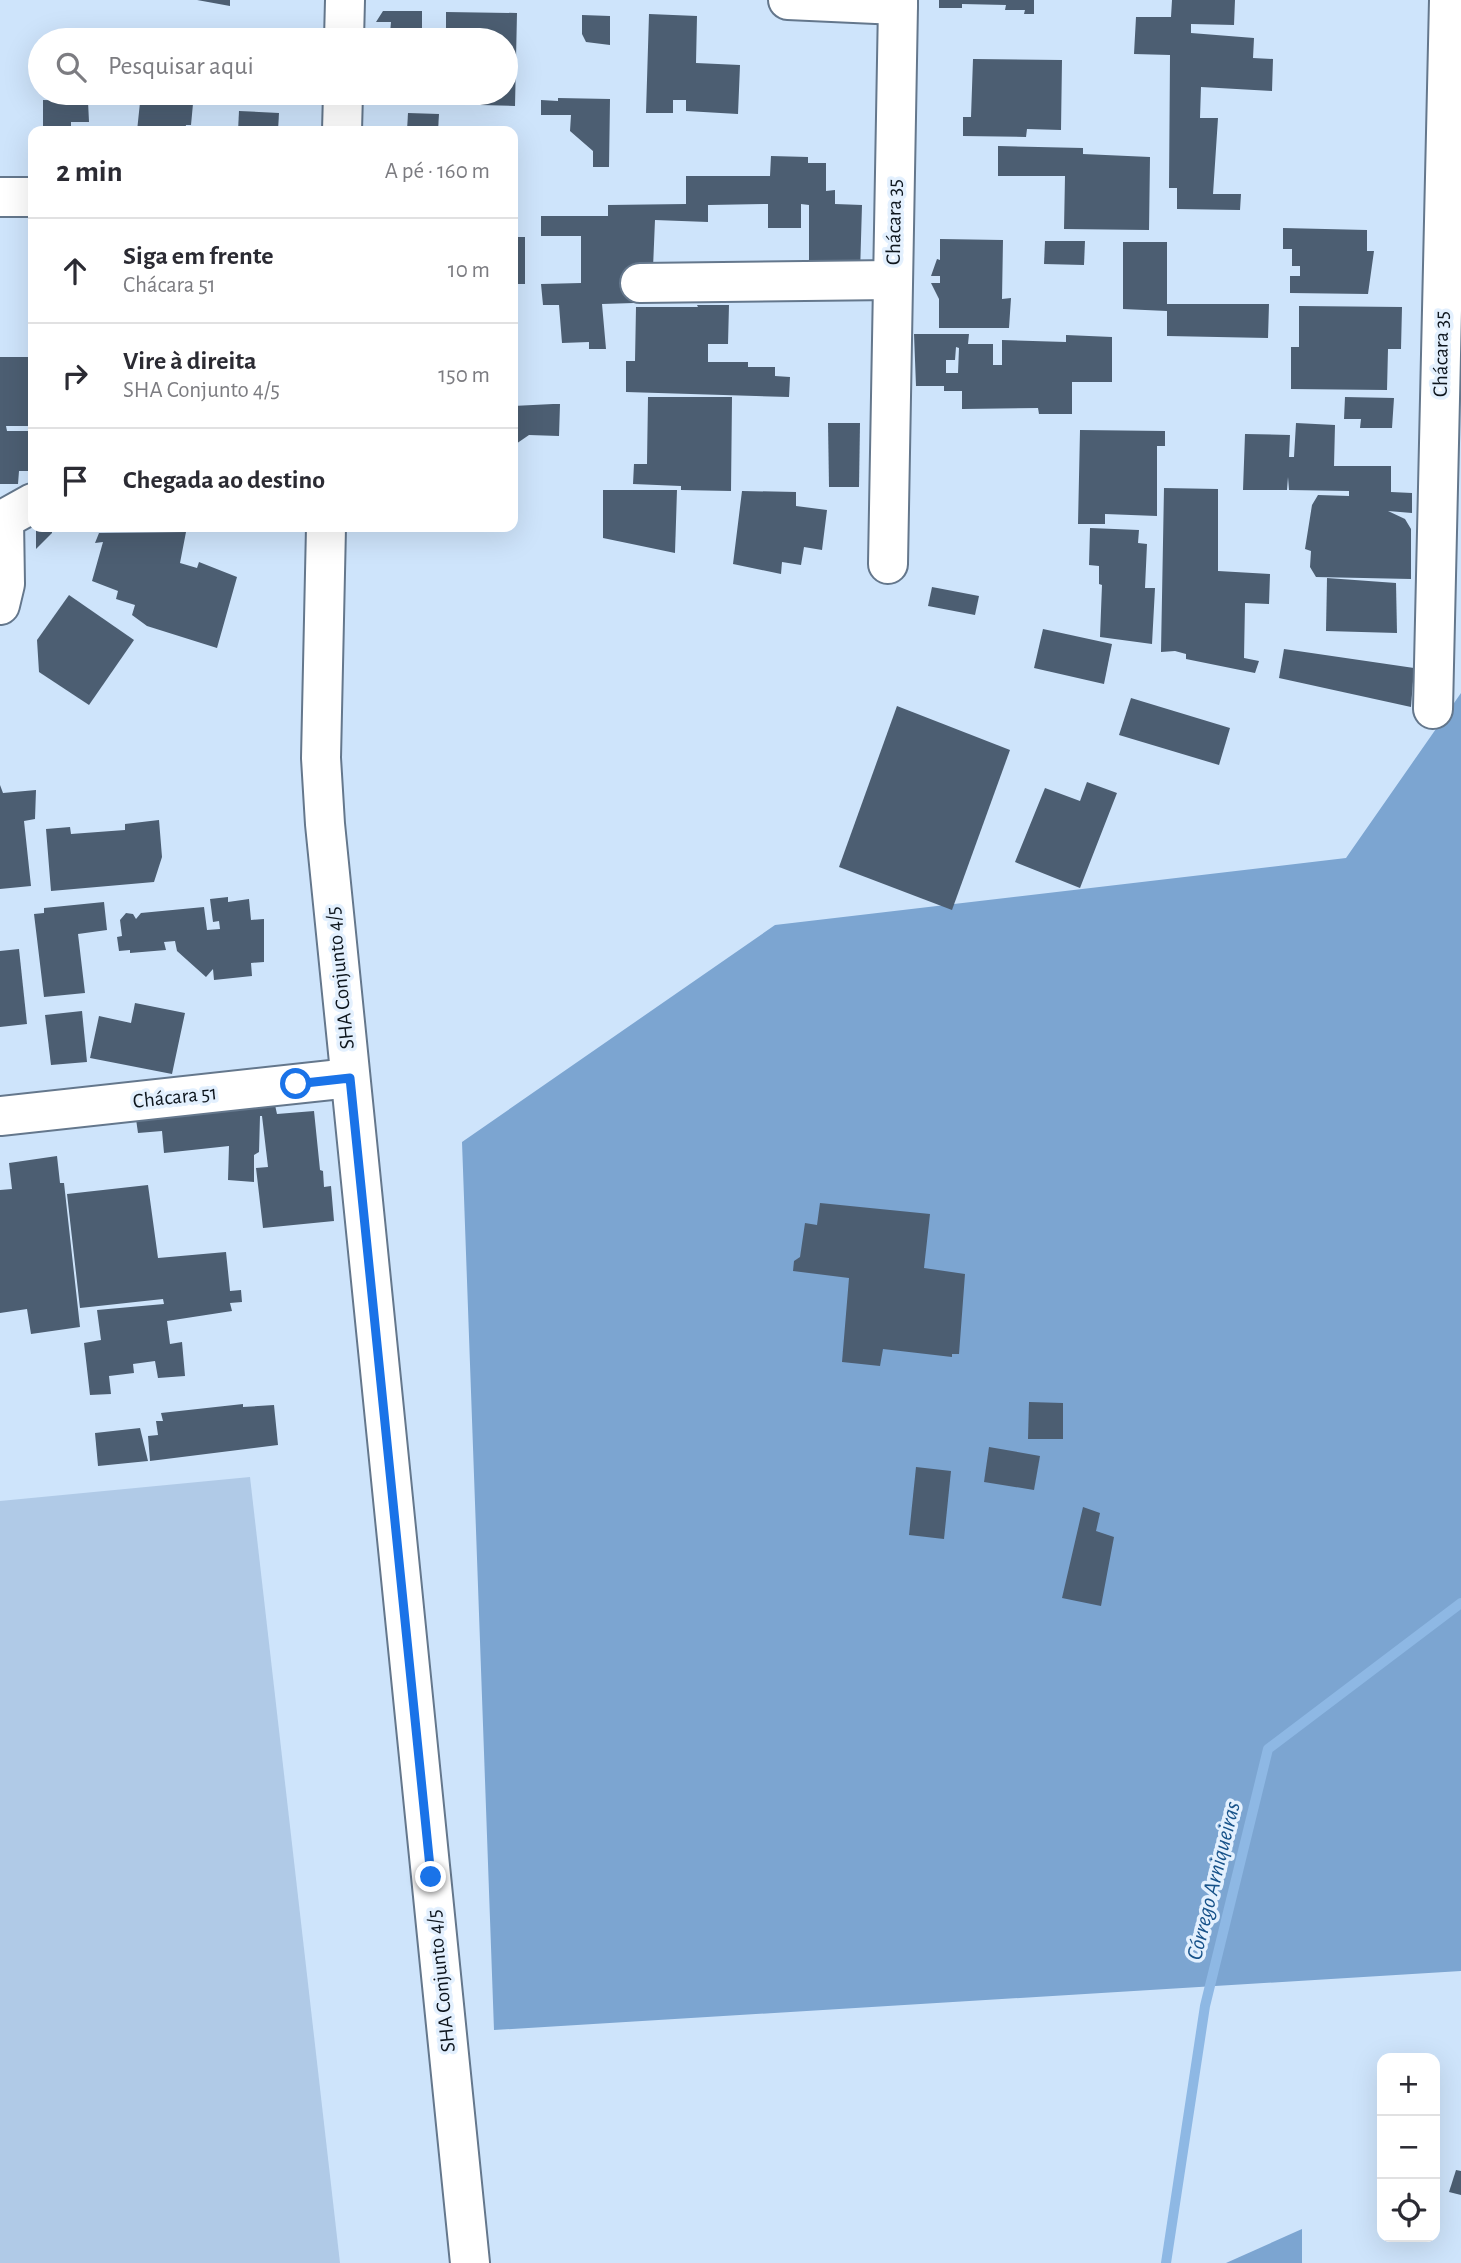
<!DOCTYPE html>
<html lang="pt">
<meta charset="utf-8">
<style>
:root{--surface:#fff;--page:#f7f7f7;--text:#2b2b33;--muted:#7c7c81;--line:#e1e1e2}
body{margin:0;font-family:"Alegreya Sans",sans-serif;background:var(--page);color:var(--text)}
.controls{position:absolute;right:21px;bottom:21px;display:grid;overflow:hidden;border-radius:14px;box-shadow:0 7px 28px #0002}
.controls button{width:63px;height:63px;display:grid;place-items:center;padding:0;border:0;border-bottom:2px solid var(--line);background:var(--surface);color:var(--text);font:35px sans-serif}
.stop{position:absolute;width:21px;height:21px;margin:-16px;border:5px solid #1a73e8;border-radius:50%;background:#fff}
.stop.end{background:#1a73e8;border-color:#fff;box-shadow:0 2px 7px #0008}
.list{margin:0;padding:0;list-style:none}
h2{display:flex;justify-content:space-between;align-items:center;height:91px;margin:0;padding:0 28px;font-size:30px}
h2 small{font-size:23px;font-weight:400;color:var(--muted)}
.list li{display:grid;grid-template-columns:46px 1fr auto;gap:21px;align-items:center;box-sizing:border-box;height:105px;padding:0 28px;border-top:2px solid var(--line)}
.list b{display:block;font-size:26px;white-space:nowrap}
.list p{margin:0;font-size:23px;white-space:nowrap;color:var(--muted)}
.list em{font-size:23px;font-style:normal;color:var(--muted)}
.icon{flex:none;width:38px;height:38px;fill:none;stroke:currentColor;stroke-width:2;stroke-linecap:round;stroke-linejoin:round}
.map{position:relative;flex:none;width:1461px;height:2263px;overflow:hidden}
.search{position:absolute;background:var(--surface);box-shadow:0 7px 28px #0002;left:28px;top:28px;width:490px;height:77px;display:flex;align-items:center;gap:18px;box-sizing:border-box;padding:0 24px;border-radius:38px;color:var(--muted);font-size:26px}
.panel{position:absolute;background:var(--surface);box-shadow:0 7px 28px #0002;left:28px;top:126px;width:490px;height:406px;border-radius:14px}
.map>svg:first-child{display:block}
.green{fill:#b0cae7}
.forest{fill:#7ca5d1}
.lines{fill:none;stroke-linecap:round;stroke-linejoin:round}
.stream{stroke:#8eb8e4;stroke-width:10}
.building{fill:#4c5e72;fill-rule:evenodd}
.minor-casing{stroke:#64778c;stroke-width:42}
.minor{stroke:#fff;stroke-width:38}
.route{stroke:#1a73e8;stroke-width:9}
.labels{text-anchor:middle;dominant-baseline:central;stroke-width:7;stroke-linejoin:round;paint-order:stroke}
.street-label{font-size:21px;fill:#0d151d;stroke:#e3f0fe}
.water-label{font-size:23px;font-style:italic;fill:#175289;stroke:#e3f0fe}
</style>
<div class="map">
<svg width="1461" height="2263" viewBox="0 0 1461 2263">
<rect width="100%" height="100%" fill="#cee4fb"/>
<path class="green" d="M250,1477L340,2263H0V1501Z"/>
<g class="forest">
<path d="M1461,693V1971L494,2030L462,1142L775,925L1346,858Z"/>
<path d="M1302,2229V2263H1226Z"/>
</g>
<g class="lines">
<path class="stream" d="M1166,2263L1205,2006L1268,1749L1461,1603"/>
</g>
<g class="building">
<path d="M197,0H230V6Z"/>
<path d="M939,0H1034V14H1024L1025,10H1005L1006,5L962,4V8H939Z"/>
<path d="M1172,0H1235L1234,25L1191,24V33L1254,38L1253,58L1273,59L1272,91L1201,87L1200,118H1218L1213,194H1241L1240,210L1177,209V188H1169L1170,55L1134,54L1136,17H1171Z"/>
<path d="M383,11H422V33H390L391,22H376Z"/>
<path d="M446,12L517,13L515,106L439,104V93H506V40H446Z"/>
<path d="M649,14L697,16L696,63L740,65L738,114L686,111V100H673V113H646Z"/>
<path d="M582,15L610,16V45L586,42L582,34Z"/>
<path d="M973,59L1062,60L1061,130L1027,129L1026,137L963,136V117H971Z"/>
<path d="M141,93H194L191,125H186L185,131H137Z"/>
<path d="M558,98L610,99L609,167H593V151L570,131L571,115H541V100L558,101Z"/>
<path d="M43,100L88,101L89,122H71V131H43Z"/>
<path d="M239,111L279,113L278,131H238Z"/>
<path d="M408,113L439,114L438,131H407Z"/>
<path d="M998,146L1083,148V154L1150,157L1149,230L1064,229L1065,176H998Z"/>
<path d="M771,156L808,157V163H826V191L835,190V204L862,205L860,274L809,273V205L801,204V228H768V204L708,205V222L655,220L653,268H634V303L602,304L606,349H589V342L562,343L559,305H543L541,284L581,283V236H541V216H608V205L686,204V176H770Z"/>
<path d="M1283,228L1367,230V251H1374L1368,294L1290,293V276H1300V266H1292V249H1283Z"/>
<path d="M513,237H525V284H516V287L513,288Z"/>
<path d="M940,239L1003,240L1002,299L1011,298L1009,328H939V299L931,283H940V276H931L937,259L940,260Z"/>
<path d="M1045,241H1085L1084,265L1044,264Z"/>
<path d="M1123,242H1167V304H1269L1268,338L1167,336V311L1123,309Z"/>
<path d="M28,278H33V426H6L7,431H33V471H19L18,484H0V357H28Z"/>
<path d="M697,305H729L728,344H708V362H748V367H775V376L790,377L789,397L626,392V361H635L636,307H698Z"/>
<path d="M1299,306L1402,307L1401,349H1388L1387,390L1291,389V347H1299Z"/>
<path d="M914,334H969L968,344H993V365H1002V340L1066,342V335L1112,337V382H1072V414H1039L1038,408L962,409V391H944V386H916ZM956,347L959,348L958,373H946V360H955Z"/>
<path d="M648,397H732L731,491L681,490V486L633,484L634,464H647Z"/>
<path d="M1345,397L1394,398L1392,428H1360L1361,419H1344Z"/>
<path d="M553,404H560L559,436L529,435L513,446V406Z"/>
<path d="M828,423H860L859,487H829Z"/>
<path d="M1296,423L1335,425L1334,466H1391V492L1412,493V513L1388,511L1405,519L1411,529V579L1316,577L1310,567L1311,551L1305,549L1312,505L1318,495L1349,496V491L1289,490L1288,477L1287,490H1243L1245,434L1290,435L1289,457H1294Z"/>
<path d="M1080,430L1165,431V446H1157V516L1105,514V524H1078Z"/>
<path d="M1164,488L1218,489V571L1270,574L1269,604L1245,603L1244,658L1259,661L1255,673L1186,659V654L1175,651L1161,652Z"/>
<path d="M603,490H677L675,553L603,538Z"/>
<path d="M742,491L796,492V506L827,510L822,550L804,547L801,565L782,562L781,574L733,564Z"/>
<path d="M36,527H52V533L36,549Z"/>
<path d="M1090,528L1139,530L1138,543L1147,544L1145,588H1155L1152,644L1100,637L1102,585L1099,584V566L1089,565Z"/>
<path d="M186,532L180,563L197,568L199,562L237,577L217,648L147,626L132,615L135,605L116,599L118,591L92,581L103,542L95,543L99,533Z"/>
<path d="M1327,578L1396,583L1397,633L1326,631Z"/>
<path d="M932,587L979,596L975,615L928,606Z"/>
<path d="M69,595L134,640L89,705L39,672L37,640Z"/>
<path d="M1043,629L1112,644L1104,684L1034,668Z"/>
<path d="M1284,649L1414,668L1411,707L1279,678Z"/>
<path d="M1131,698L1230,728L1219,765L1119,735Z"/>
<path d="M897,706L1010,750L952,910L839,867Z"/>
<path d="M1087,782L1117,793L1080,888L1015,862L1045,788L1080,801Z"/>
<path d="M0,785L3,793L36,790L35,819L24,821L31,886L0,889Z"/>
<path d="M159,820L162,857L154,882L51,891L46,829L70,827L71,834L125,830V824Z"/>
<path d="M228,897V902L249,899L251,920L264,919V962L251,963L252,976L214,980L213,969L206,977L177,951L175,941L164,942L166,950L130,953V950L119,951L117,937L122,936L120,920L126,913L133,914L136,919L141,913L204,907L207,930L220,929L219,921L213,922L210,899Z"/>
<path d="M104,902L107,930L78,934L85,993L44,997L34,914L44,913V908Z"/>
<path d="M19,949L27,1024L0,1027V951Z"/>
<path d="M135,1003L185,1013L172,1074L90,1058L99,1016L131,1023Z"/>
<path d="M82,1011L87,1062L51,1065L45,1015Z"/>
<path d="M275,1105L277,1114L314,1111L320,1170L323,1171L324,1187L331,1186L334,1221L263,1228L256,1168L268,1167L262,1116H260L259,1152L254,1155V1182L228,1180L229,1146L164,1153L162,1131L138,1133L136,1119Z"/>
<path d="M57,1156L60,1183H64L80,1327L31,1334L27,1309L0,1313V1190L12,1189L9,1163Z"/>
<path d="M148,1185L158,1258L226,1252L230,1291L241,1290L242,1302L230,1303L232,1311L167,1321L170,1344L182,1342L185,1376L158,1378L155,1361L133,1364L134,1373L109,1376L111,1394L90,1395L84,1343L101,1340L97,1310L164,1304L163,1299L80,1308L67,1194Z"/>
<path d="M820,1203L930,1214L924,1268L965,1274L959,1354H952V1357L883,1349L880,1366L842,1362L849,1278L793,1271L794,1261L800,1257L805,1223L817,1225Z"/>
<path d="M1029,1402L1063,1403V1439H1028Z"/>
<path d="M243,1404V1407L274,1405L278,1445L150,1461L148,1436L158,1435L156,1421H163L161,1413Z"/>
<path d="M140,1428L148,1461L98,1466L95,1433Z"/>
<path d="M989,1447L1040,1456L1034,1490L984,1482Z"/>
<path d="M916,1467L951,1471L944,1539L909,1535Z"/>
<path d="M1083,1507L1100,1513L1096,1531L1114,1537L1101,1606L1062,1598Z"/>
<path d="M1456,2170L1461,2171V2195L1449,2192Z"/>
</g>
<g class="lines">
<g class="minor-casing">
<g id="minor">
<path d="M788,0L898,5V0"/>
<path d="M344,40L345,0"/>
<path d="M342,131L343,93"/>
<path d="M0,197H33"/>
<path d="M640,283L892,280"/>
<path d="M326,527L321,758L325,824L470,2263"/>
<path d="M888,564L898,5"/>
<path d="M0,605L5,584L4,519L33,503"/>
<path d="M1433,709L1449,0"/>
<path d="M0,1116L350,1078"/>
</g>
</g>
<use href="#minor" class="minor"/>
</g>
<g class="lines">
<path class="route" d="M296,1084L350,1078L431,1877"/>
</g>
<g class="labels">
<g class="street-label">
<text transform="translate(894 222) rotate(-89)">Chácara 35</text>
<text transform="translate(1441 354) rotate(-89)">Chácara 35</text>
<text transform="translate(340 978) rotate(-96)">SHA Conjunto 4/5</text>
<text transform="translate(175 1097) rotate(-6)">Chácara 51</text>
<text transform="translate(441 1981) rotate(-96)">SHA Conjunto 4/5</text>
</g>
<g class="water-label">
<text transform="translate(1214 1881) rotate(-76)">Córrego Arniqueiras</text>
</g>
</g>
</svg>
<div class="controls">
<button>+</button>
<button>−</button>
<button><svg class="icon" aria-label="locate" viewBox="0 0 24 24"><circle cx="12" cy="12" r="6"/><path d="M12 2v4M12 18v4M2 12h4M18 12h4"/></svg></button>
</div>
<div class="stop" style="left:296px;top:1084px"></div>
<div class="stop end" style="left:431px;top:1877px"></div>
<div class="search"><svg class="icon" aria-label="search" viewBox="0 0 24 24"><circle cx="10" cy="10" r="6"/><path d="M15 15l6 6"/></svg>Pesquisar aqui</div>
<section class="panel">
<h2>2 min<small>A pé · 160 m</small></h2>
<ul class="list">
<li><svg class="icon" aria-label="ahead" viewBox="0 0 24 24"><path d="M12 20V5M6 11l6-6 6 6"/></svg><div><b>Siga em frente</b><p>Chácara 51</p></div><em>10 m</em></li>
<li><svg class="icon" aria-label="right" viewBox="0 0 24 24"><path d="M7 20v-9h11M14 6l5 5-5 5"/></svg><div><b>Vire à direita</b><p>SHA Conjunto 4/5</p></div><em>150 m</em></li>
<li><svg class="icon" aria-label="arrive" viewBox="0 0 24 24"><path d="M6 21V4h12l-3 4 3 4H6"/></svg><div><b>Chegada ao destino</b></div></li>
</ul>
</section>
</div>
